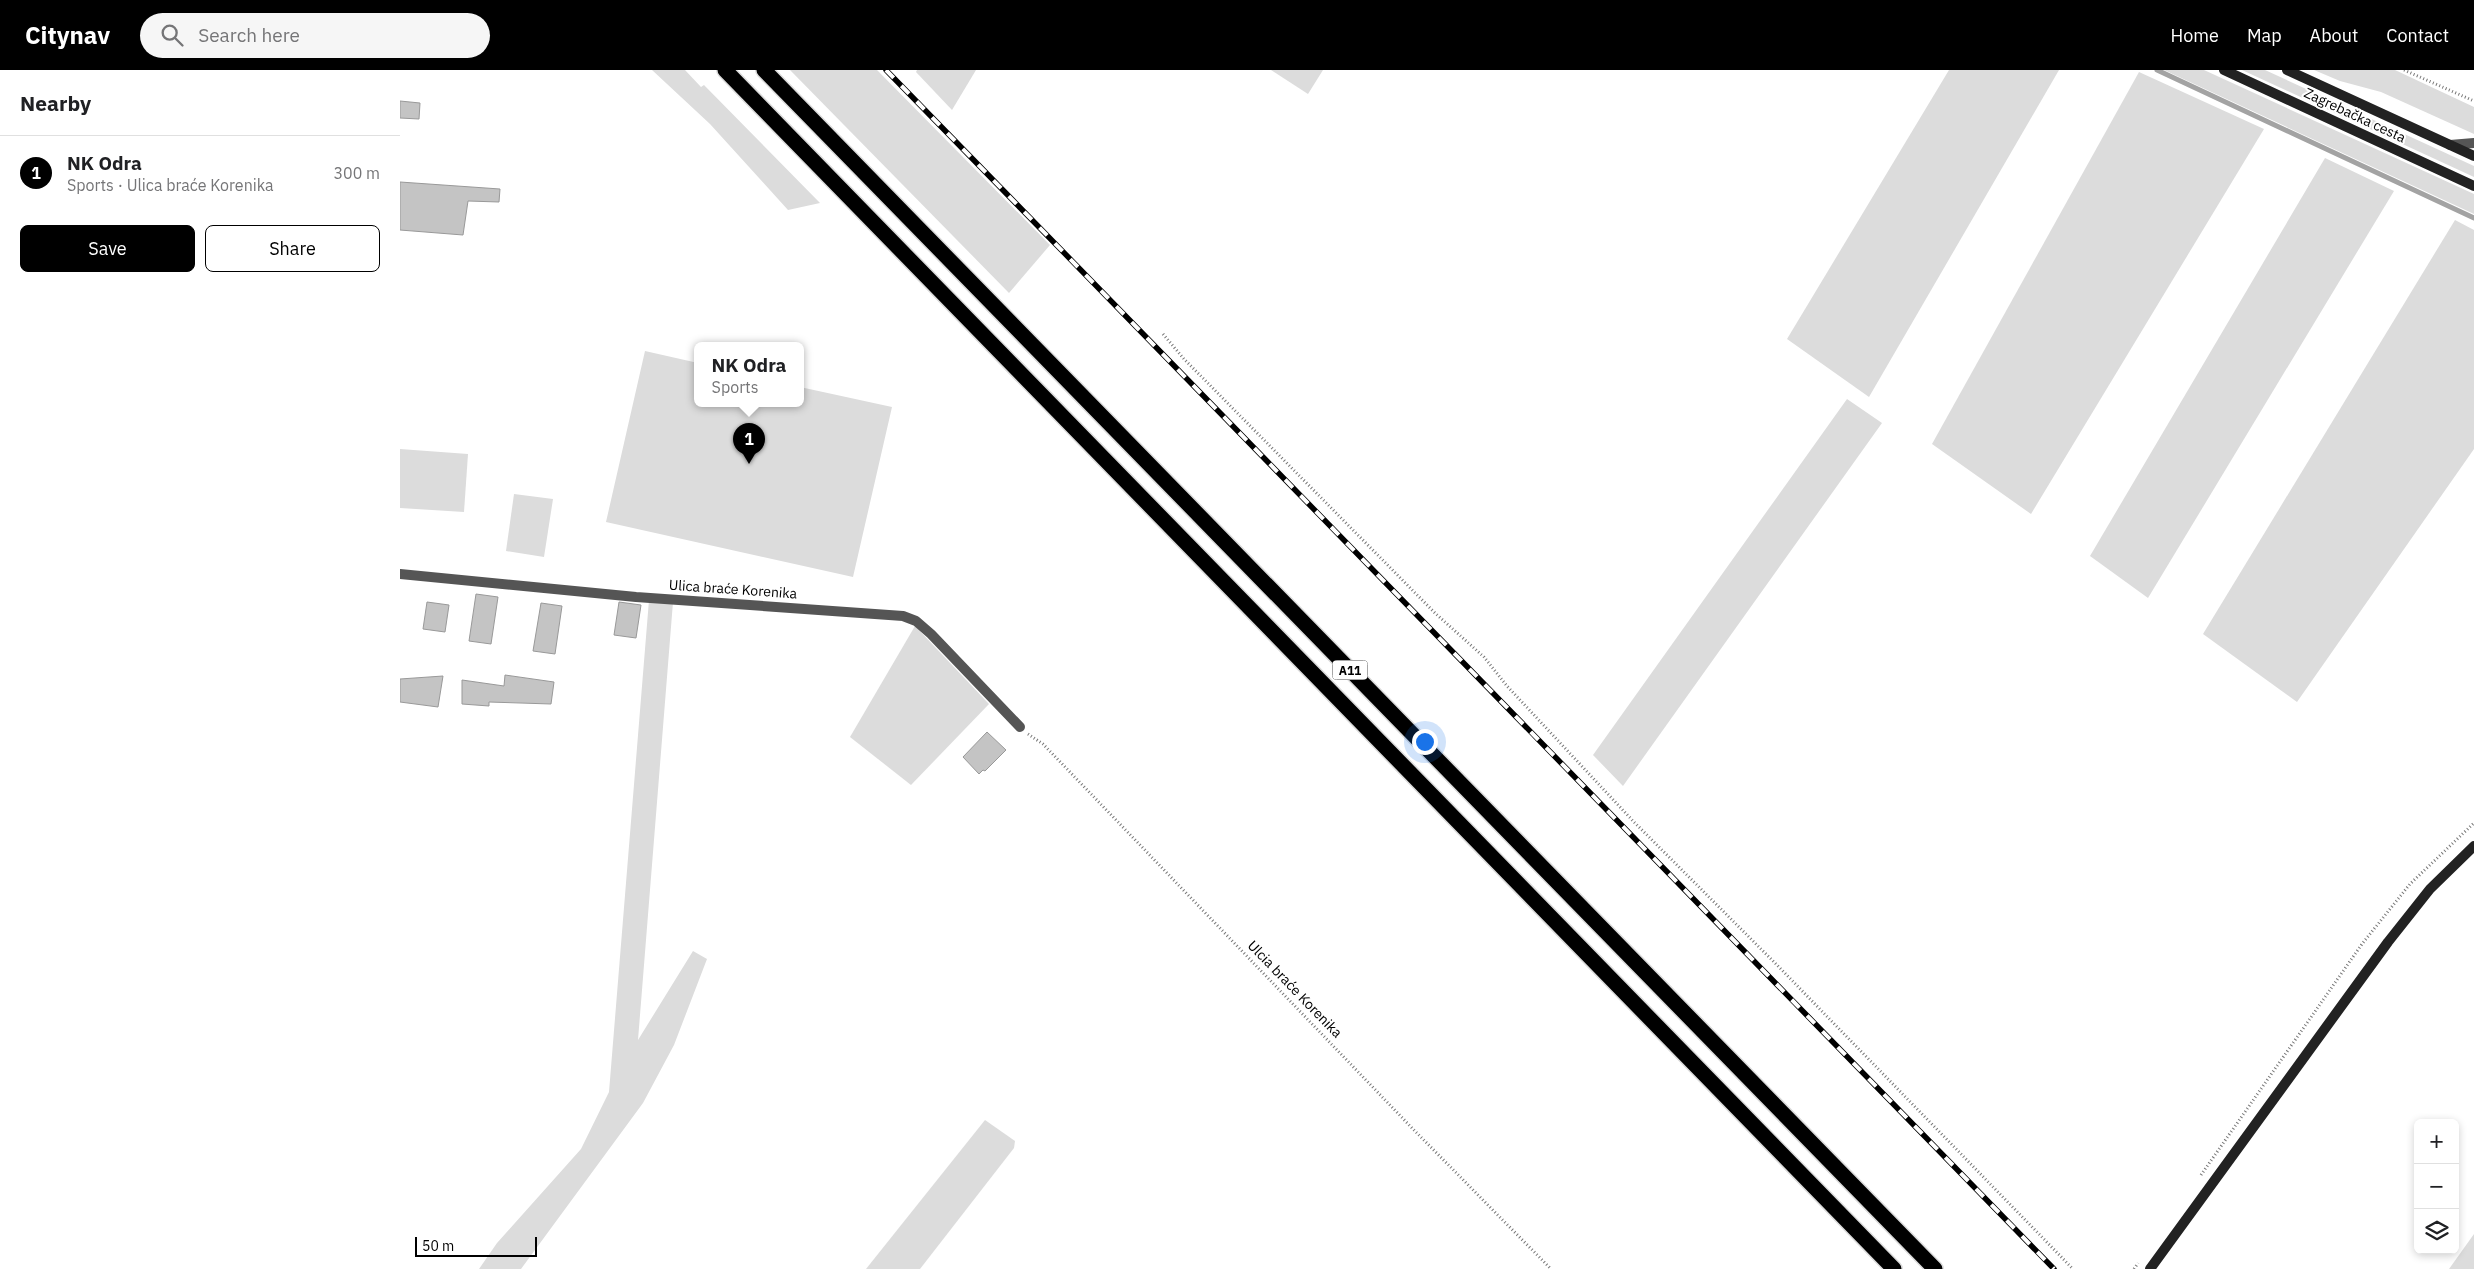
<!DOCTYPE html>
<meta charset="utf-8">
<style>
:root{--surface:#fff;--page:#f6f6f6;--text:#202124;--muted:#757577;--line:#e0e0e0;--accent:#000}
body{margin:0;font-family:"IBM Plex Sans",sans-serif;background:var(--page);color:var(--text)}
.controls{position:absolute;right:15px;bottom:15px;display:grid;overflow:hidden;border-radius:8px;box-shadow:0 2px 8px #0003}
.controls button{width:45px;height:45px;display:grid;place-items:center;padding:0;border:0;border-bottom:1px solid var(--line);background:var(--surface);color:var(--text);font:25px sans-serif}
.scale{position:absolute;left:15px;bottom:12px;width:122px;box-sizing:border-box;padding-left:5px;border:2px solid #000;border-top:0;font-size:14px;line-height:18px;white-space:nowrap;color:#000;-webkit-text-stroke:4px #fff;paint-order:stroke}
.you{position:absolute;left:1024px;top:671px;width:18px;height:18px;margin:-12px;border:4px solid #fff;border-radius:50%;background:#1a73e8;box-shadow:0 0 0 8px #1a73e833}
.badge{display:grid;place-items:center;width:32px;height:32px;border-radius:50%;background:var(--accent);color:#fff;font-size:16px;font-weight:700}
.pin{position:absolute;translate:-50% -41px;filter:drop-shadow(0 1px 2px #0008)}
.pin::after{content:'';position:absolute;top:26px;width:18px;height:15px;background:inherit;clip-path:polygon(0 0,100% 0,50% 100%)}
.popup{position:absolute;left:294px;top:272px;width:110px;height:65px;box-sizing:border-box;display:grid;place-content:center;border-radius:8px;background:var(--surface);filter:drop-shadow(0 1px 4px #0005);font-size:16px;white-space:nowrap;color:var(--muted)}
.popup b{font-size:19px;color:var(--text)}
.popup::after{content:'';position:absolute;left:50%;top:100%;margin-left:-10px;border:10px solid transparent;border-top-color:var(--surface)}
.list{margin:0;padding:0;list-style:none}
h2{display:flex;justify-content:space-between;align-items:center;height:65px;margin:0;padding:0 20px;font-size:21px}
h2 small{font-size:16px;font-weight:400;color:var(--muted)}
.list li{display:grid;grid-template-columns:32px 1fr auto;gap:15px;align-items:center;box-sizing:border-box;height:75px;padding:0 20px;border-top:1px solid var(--line)}
.list b{display:block;font-size:19px;white-space:nowrap}
.list p{margin:0;font-size:16px;white-space:nowrap;color:var(--muted)}
.list em{font-size:16px;font-style:normal;color:var(--muted)}
.actions{display:flex;gap:10px;padding:15px 20px}
.actions a{flex:1;padding:11px 0;border:1px solid var(--accent);border-radius:8px;text-align:center;font-size:18px;color:var(--accent)}
.actions .main{background:var(--accent);color:#fff}
.icon{flex:none;width:28px;height:28px;fill:none;stroke:currentColor;stroke-width:2;stroke-linecap:round;stroke-linejoin:round}
.map{position:relative;flex:none;width:2074px;height:1199px;overflow:hidden}
header{display:flex;align-items:center;gap:30px;box-sizing:border-box;height:70px;padding:0 25px;background:var(--accent);color:#fff}
header strong{font-size:24px}
nav{display:flex;gap:28px;margin-inline-start:auto;font-size:18px}
.search{width:350px;height:45px;background:var(--page);display:flex;align-items:center;gap:12px;box-sizing:border-box;padding:0 18px;border-radius:28px;color:var(--muted);font-size:19px}
main{display:flex}
aside{flex:1;background:var(--surface)}
.map>svg:first-child{display:block}
.green{fill:#dcdcdc}
.lines{fill:none;stroke-linecap:round;stroke-linejoin:round}
.stream{stroke:#a3a3a3;stroke-width:5}
.building{fill:#c4c4c4;stroke:#999}
.motorway-casing{stroke:#dbdbdb;stroke-width:18}
.path{stroke:#777;stroke-width:3;stroke-dasharray:1 2.5;stroke-linecap:butt}
.service{stroke:#555;stroke-width:10}
.minor{stroke:#555;stroke-width:10}
.secondary{stroke:#222;stroke-width:10}
.motorway{stroke:#000;stroke-width:15}
.rail-casing{stroke:#000;stroke-width:5.5}
.rail{stroke:#fff;stroke-width:4;stroke-dasharray:11;stroke-linecap:butt}
.labels{text-anchor:middle;dominant-baseline:central;stroke-width:4;stroke-linejoin:round;paint-order:stroke}
.shield{fill:#fff;stroke:#4c4c4c;stroke-width:1}
.shield-label{font-size:12px;font-weight:bold;fill:#000}
.street-label{font-size:14px;fill:#000;stroke:#fff}
</style>
<header>
<strong>Citynav</strong>
<div class="search"><svg class="icon" aria-label="search" viewBox="0 0 24 24"><circle cx="10" cy="10" r="6"/><path d="M15 15l6 6"/></svg>Search here</div>
<nav><a>Home</a><a>Map</a><a>About</a><a>Contact</a></nav>
</header>
<main>
<aside>
<h2>Nearby<small></small></h2>
<ul class="list">
<li><span class="badge">1</span><div><b>NK Odra</b><p>Sports · Ulica braće Korenika</p></div><em>300 m</em></li>
</ul>
<div class="actions"><a class="main">Save</a><a>Share</a></div>
</aside>
<div class="map">
<svg width="2074" height="1199" viewBox="0 0 2074 1199">
<rect width="100%" height="100%" fill="#fff"/>
<g class="green">
<path d="M252,0H285L301,17L304,15L420,133L388,140L310,54Z"/>
<path d="M390,0H477L650,175L609,223Z"/>
<path d="M517,0H576L552,40L516,2Z"/>
<path d="M871,0H923L908,24Z"/>
<path d="M1549,0H1659L1469,327L1387,269Z"/>
<path d="M1764,0H1804L2074,124V144Z"/>
<path d="M1842,0H1865L2074,96V107Z"/>
<path d="M1914,0H1995L2074,37V64L1981,22L1940,11Z"/>
<path d="M1739,2L1864,59L1631,444L1532,374Z"/>
<path d="M1925,88L1994,121L1748,528L1690,486Z"/>
<path d="M2055,150L2074,160V379L1897,632L1803,564Z"/>
<path d="M245,281L298,293V333H400V317L492,337L453,507L206,452Z"/>
<path d="M1447,329L1482,353L1223,716L1193,685Z"/>
<path d="M0,379L68,384L64,442L0,438Z"/>
<path d="M114,424L153,429L144,487L106,481Z"/>
<path d="M249,530L273,532L238,970L293,881L307,889L274,975L243,1033L121,1199H79L97,1173L181,1079L209,1022Z"/>
<path d="M515,556L589,634L511,715L450,667Z"/>
<path d="M585,1050L615,1071L614,1078L520,1199H466Z"/>
<path d="M2074,1164V1199H2049Z"/>
</g>
<g class="lines">
<path class="stream" d="M1757,0L2074,148"/>
</g>
<g class="building">
<path d="M0,31L20,33L19,49L0,48Z"/>
<path d="M0,112L100,119L99,132L68,131L63,165L0,160Z"/>
<path d="M76,524L98,527L91,574L69,571Z"/>
<path d="M27,532L49,535L45,562L23,559Z"/>
<path d="M219,532L241,535L236,568L214,565Z"/>
<path d="M141,533L162,536L155,584L133,581Z"/>
<path d="M105,605L154,612L151,634L89,632V636L62,634V610L104,616Z"/>
<path d="M43,606L38,637L0,632V609Z"/>
<path d="M587,662L606,680L585,701L583,700L579,704L563,687Z"/>
</g>
<g class="lines">
<g class="motorway-casing">
<g id="motorway">
<path d="M325,0L1494,1199"/>
<path d="M364,0L1535,1199"/>
</g>
</g>
<g class="path">
<path d="M2004,0L2074,31"/>
<path d="M763,264L784,289L1035,543L1084,587L1107,616L1234,752L1375,893L1673,1199"/>
<path d="M628,664L643,674L1013,1059L1151,1199"/>
<path d="M1801,1105L1962,874L2010,814L2074,753"/>
<path d="M1734,1199L1738,1193"/>
</g>
<path class="service" d="M2050,75L2074,73"/>
<path class="minor" d="M0,504L236,527L503,546L516,551L531,564L620,657"/>
<g class="secondary">
<path d="M1824,0L2074,116"/>
<path d="M1887,0L2074,86"/>
<path d="M1750,1199L1988,872L2030,819L2074,776"/>
</g>
<use href="#motorway" class="motorway"/>
<g class="rail-casing">
<path id="rail" d="M486,0L1654,1199"/>
</g>
<use href="#rail" class="rail"/>
</g>
<g class="labels">
<rect class="shield" x="932.5" y="590.5" width="35" height="19" rx="4"/>
<g class="shield-label">
<text x="950" y="600">A11</text>
</g>
<g class="street-label">
<text transform="translate(1955 45) rotate(25)">Zagrebačka cesta</text>
<text transform="translate(333 519) rotate(4)">Ulica braće Korenika</text>
<text transform="translate(895 919) rotate(46)">Ulcia braće Korenika</text>
</g>
</g>
</svg>
<div class="controls">
<button>+</button>
<button>−</button>
<button><svg class="icon" aria-label="layers" viewBox="0 0 24 24"><path d="M12 4l9 5-9 5-9-5zM3 14l9 5 9-5"/></svg></button>
</div>
<div class="scale">50 m</div>
<div class="you"></div>
<div class="pin badge" style="left:349px;top:394px">1</div>
<div class="popup"><b>NK Odra</b>Sports</div>
</div>
</main>
